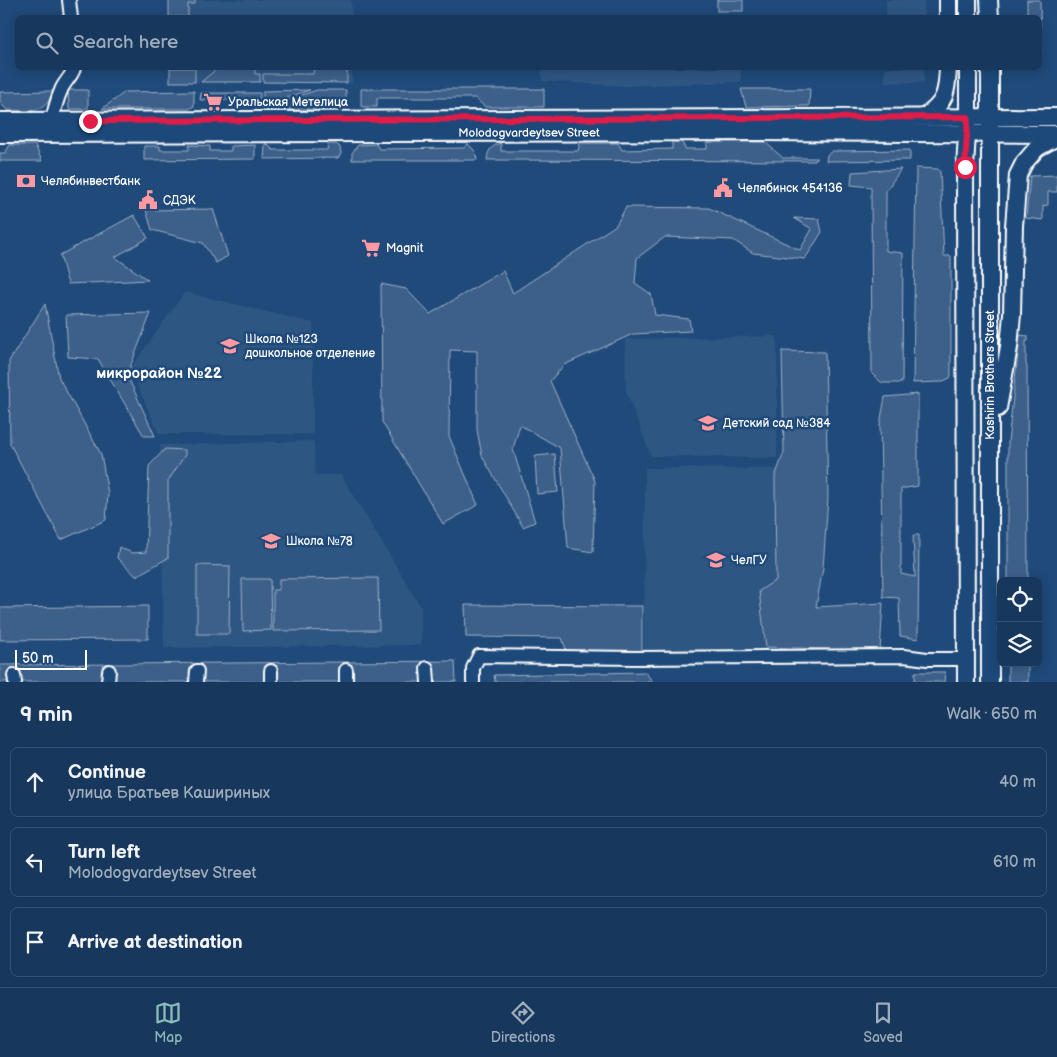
<!DOCTYPE html>
<meta charset="utf-8">
<style>
:root{--surface:#17385c;--page:#203f62;--text:#f1f3f6;--muted:#9eacbb;--line:#365272;--accent:#8bbbb9}
body{margin:0;font-family:"Balsamiq Sans",sans-serif;background:var(--page);color:var(--text)}
.controls{position:absolute;right:15px;bottom:15px;display:grid;overflow:hidden;border-radius:8px;box-shadow:0 2px 12px #0003}
.controls button{width:45px;height:45px;display:grid;place-items:center;padding:0;border:0;border-bottom:1px solid var(--line);background:var(--surface);color:var(--text);font:25px sans-serif}
.scale{position:absolute;left:15px;bottom:12px;width:72px;box-sizing:border-box;padding-left:5px;border:2px solid #fff;border-top:0;font-size:14px;line-height:18px;white-space:nowrap;color:#fff;-webkit-text-stroke:4px #1f4a7a;paint-order:stroke}
.stop{position:absolute;width:15px;height:15px;margin:-11px;border:4px solid #e11d48;border-radius:50%;background:#fff}
.stop.end{background:#e11d48;border-color:#fff;box-shadow:0 1px 5px #0008}
.list{margin:0;padding:0;list-style:none}
h2{display:flex;justify-content:space-between;align-items:center;height:65px;margin:0;padding:0 20px;font-size:21px}
h2 small{font-size:16px;font-weight:400;color:var(--muted)}
.list li{display:grid;grid-template-columns:32px 1fr auto;gap:15px;align-items:center;box-sizing:border-box;height:70px;margin:0 10px 10px;padding:0 10px;border:1px solid var(--line);border-radius:8px}
.list b{display:block;font-size:19px;white-space:nowrap}
.list p{margin:0;font-size:16px;white-space:nowrap;color:var(--muted)}
.list em{font-size:16px;font-style:normal;color:var(--muted)}
.icon{flex:none;width:28px;height:28px;fill:none;stroke:currentColor;stroke-width:2;stroke-linecap:round;stroke-linejoin:round}
.map{position:relative;flex:none;width:1057px;height:682px;overflow:hidden}
.search{position:absolute;background:var(--surface);box-shadow:0 2px 12px #0003;left:15px;right:15px;top:15px;height:55px;display:flex;align-items:center;gap:12px;box-sizing:border-box;padding:0 18px;border-radius:8px;color:var(--muted);font-size:19px}
.sheet{height:305px;background:var(--surface)}
nav{display:flex;justify-content:space-around;align-items:center;box-sizing:border-box;height:70px;border-top:1px solid var(--line);background:var(--surface);font-size:14px;color:var(--muted)}
nav a{display:grid;justify-items:center;gap:2px}
nav .on{color:var(--accent)}
.map>svg:first-child{display:block}
.built{fill:#2e5683}
.green{fill:#3c618b;stroke:#9eb0c5}
.lines{fill:none;stroke-linecap:round;stroke-linejoin:round}
.minor-casing{stroke:#fff;stroke-width:16}
.major-casing{stroke:#fff;stroke-width:20}
.minor{stroke:#1f4a7a;stroke-width:12}
.major{stroke:#1f4a7a;stroke-width:16}
.route{stroke:#e11d48;stroke-width:6}
.labels{text-anchor:middle;dominant-baseline:central;stroke-width:5;stroke-linejoin:round;paint-order:stroke}
.poi-label{font-size:12px;fill:#fff;stroke:#1f4a7a;text-anchor:start}
.street-label{font-size:12px;fill:#fff;stroke:#1f4a7a}
.quarter-label{font-size:15px;font-weight:bold;fill:#fff;stroke:#1f4a7a}
</style>
<div class="map">
<svg width="1057" height="682" viewBox="0 0 1057 682">
<rect width="100%" height="100%" fill="#1f4a7a"/>
<filter id="ink" filterUnits="userSpaceOnUse"><feTurbulence type="fractalNoise" baseFrequency=".02" numOctaves="2"/><feDisplacementMap in="SourceGraphic" scale="10" xChannelSelector="R" yChannelSelector="G"/><feConvolveMatrix kernelMatrix="1 2 1 2 8 2 1 2 1" color-interpolation-filters="sRGB"/></filter>
<g filter="url(#ink)">
<g class="built">
<path d="M169,0H351L352,17H169Z"/>
<rect x="886" y="0" width="38" height="17"/>
<path d="M170,68H352V83L170,82Z"/>
<path d="M542,68H741V82L623,86L542,81Z"/>
<path d="M885,68H924V83L885,82Z"/>
<path d="M185,292L313,323V434H159L130,369Z"/>
<path d="M777,336V458L651,456L626,391L625,339Z"/>
<path d="M314,441L315,475H341L421,607V645L164,648L160,445Z"/>
<path d="M645,468L788,469V650L644,651Z"/>
</g>
<g class="green">
<path d="M169,0H195V4H188V17H169Z"/>
<rect x="717" y="0" width="26" height="11"/>
<path d="M1027,0H1040L1041,51L1040,52V18L1027,17Z"/>
<rect x="170" y="68" width="25" height="14"/>
<path d="M218,68H255V74H260V82H201Z"/>
<path d="M314,68H347V83L263,82V74H313Z"/>
<path d="M361,89H544V107H485L475,98H377V107H363L361,106Z"/>
<path d="M741,89H810L809,106L746,107Z"/>
<path d="M68,90H88V109H69Z"/>
<path d="M310,90L266,105L263,101V91Z"/>
<path d="M317,90H346V101L343,109H266V107Z"/>
<path d="M53,91C46,116 28,110 7,110L0,103V92Z"/>
<path d="M194,91V106L189,109H102L125,92Z"/>
<path d="M201,93H260V100H200Z"/>
<path d="M672,142H682L685,149H707V142H765L783,158H817L815,161L487,160C488,150 491,146 501,143V151H578L580,143H618L622,150L672,149Z"/>
<path d="M265,144H267L273,150H327L328,144H336L340,147L341,154L338,158L264,159Z"/>
<path d="M376,144L379,149L464,148L468,144L475,151L477,160H352V153L358,145Z"/>
<path d="M10,145H35L42,161H0V153H5Z"/>
<path d="M189,145L210,146V151H231V146L255,145V159L144,160V146H160V150H189Z"/>
<path d="M910,150V160L826,161L827,155L832,151Z"/>
<path d="M916,168L938,169L940,172L944,256H951V375L950,378L941,382L913,383Z"/>
<path d="M901,169L886,191V251L903,253L902,383H882L872,374L871,187L851,185L852,172Z"/>
<path d="M1057,175V192H1048V205L1043,206V220L1026,218L1030,176Z"/>
<path d="M626,207L709,208L800,250L812,229L794,218L819,219L822,232L805,259L753,253L733,240L665,237L637,258L635,283L651,294L655,315L689,319L691,331L633,334L564,365L550,381L595,481L593,552L568,548L560,448L520,425L513,449L535,522L523,527L482,456L477,430V351L450,350L449,436L478,505L443,524L382,422L381,284L406,289L430,314L503,271L513,293L616,225Z"/>
<path d="M213,209L228,256L216,263L203,243L152,230L146,210Z"/>
<path d="M134,215L148,238L115,257L148,280L68,284L60,255Z"/>
<path d="M45,304L59,378L101,454L108,494L106,520L61,540L10,444L9,361Z"/>
<path d="M151,313L127,375L155,436H144L98,359L68,357L66,315Z"/>
<path d="M1020,335L1028,336V341H1026V364L1027,366L1028,581H1008V442Z"/>
<path d="M782,351L825,352L828,498L823,568L816,607L883,603L880,651L766,647L759,591L776,580L775,477L784,452Z"/>
<path d="M918,394V486L901,489V574L915,577L913,535H919L918,639L900,636L899,598L883,597L880,424L885,397Z"/>
<path d="M165,449L185,450V455L168,481V558L136,576L117,558L119,547L132,553L146,552L149,466Z"/>
<path d="M555,454L558,492L537,494L535,456Z"/>
<path d="M197,565L230,566L229,634H197Z"/>
<path d="M378,578L379,630L273,631V590H279V579Z"/>
<path d="M242,579H270L271,630L243,631Z"/>
<path d="M465,605L642,606V654L566,650L562,638L466,637Z"/>
<path d="M148,606V639L0,640V608Z"/>
<path d="M455,661L456,682H0V665Z"/>
<rect x="1008" y="663" width="20" height="19"/>
<path d="M645,672L653,682H495L494,675Z"/>
<path d="M915,672H945L944,682H915Z"/>
</g>
<g class="lines">
<g class="minor-casing">
<g id="minor">
<path d="M69,0L71,18"/>
<path d="M52,127C52,116 57,99 62,88C66,80 72,76 74,68"/>
<path d="M427,668L428,682"/>
<path d="M14,675L15,682"/>
<path d="M108,682L109,671"/>
<path d="M196,682L197,671"/>
<path d="M271,682V671"/>
<path d="M346,682V670"/>
<path d="M473,682V668L479,656L635,658L904,656L927,659H965"/>
</g>
</g>
<g class="major-casing">
<g id="major">
<path d="M948,0V18"/>
<path d="M968,0V18"/>
<path d="M989,0L990,18"/>
<path d="M990,68V682"/>
<path d="M924,117C946,103 947,92 948,68"/>
<path d="M0,121L1057,117"/>
<path id="s1" d="M0,134L757,132L1057,134"/>
<path d="M998,408L1009,347L1012,314L1014,226L1018,175L1024,163L1037,148L1057,137"/>
<path d="M966,682L965,167L968,117V68"/>
</g>
</g>
<use href="#minor" class="minor"/>
<use href="#major" class="major"/>
</g>
</g>
<g class="lines" filter="url(#ink)">
<path class="route" d="M90,121L968,117L965,167"/>
</g>
<defs>
<g id="supermarket-bare" transform="scale(1.5)"><path d="M-6-5.5h2.5l.6 2H6L4.5 2H-2.5L-4.4-4H-6ZM-1.5 3.2a1.3 1.3 0 1 0 .1 0ZM3 3.2a1.3 1.3 0 1 0 .1 0Z" fill="#ff9aa2" stroke="#1f4a7a" stroke-width="2.5" paint-order="stroke"/></g>
<g id="bank-bare" transform="scale(1.5)"><path d="M-6-4H6V4H-6ZM0-2.3a2.3 2.3 0 1 0 0 4.6a2.3 2.3 0 1 0 0-4.6Z" fill="#ff9aa2" stroke="#1f4a7a" stroke-width="2.5" paint-order="stroke"/></g>
<g id="civic-bare" transform="scale(1.5)"><path d="M-.6-6.5H3V-4.5H.6V-3L4-1V1h2V6H-6V1h2V-1L-.6-3ZM-1.2 2.5V6h2.4V2.5Z" fill="#ff9aa2" stroke="#1f4a7a" stroke-width="2.5" paint-order="stroke"/></g>
<g id="school-bare" transform="scale(1.5)"><path d="M0-5L7-2L0 1L-7-2ZM-4 1L0 2.5L4 1V4Q0 6-4 4Z" fill="#ff9aa2" stroke="#1f4a7a" stroke-width="2.5" paint-order="stroke"/></g>
<g id="university-bare" transform="scale(1.5)"><path d="M0-5L7-2L0 1L-7-2ZM-4 1L0 2.5L4 1V4Q0 6-4 4Z" fill="#ff9aa2" stroke="#1f4a7a" stroke-width="2.5" paint-order="stroke"/></g>
</defs>
<g fill-rule="evenodd">
<use href="#supermarket-bare" x="213" y="102"/>
<use href="#bank-bare" x="26" y="181"/>
<use href="#civic-bare" x="723" y="188"/>
<use href="#civic-bare" x="148" y="200"/>
<use href="#supermarket-bare" x="371" y="248"/>
<use href="#school-bare" x="230" y="346"/>
<use href="#school-bare" x="708" y="423"/>
<use href="#school-bare" x="271" y="541"/>
<use href="#university-bare" x="716" y="560"/>
</g>
<g class="labels">
<g class="poi-label">
<text x="228" y="102">Уральская Метелица</text>
<text x="41" y="181">Челябинвестбанк</text>
<text x="738" y="188">Челябинск 454136</text>
<text x="163" y="200">СДЭК</text>
<text x="386" y="248">Magnit</text>
<text x="245" y="339">Школа №123<tspan x="245" dy="14">дошкольное отделение</tspan></text>
<text x="723" y="423">Детский сад №384</text>
<text x="286" y="541">Школа №78</text>
<text x="731" y="560">ЧелГУ</text>
</g>
<g class="street-label">
<text stroke="none"><textPath href="#s1" startOffset="529">Molodogvardeytsev Street</textPath></text>
<text transform="translate(990 375) rotate(-90)">Kashirin Brothers Street</text>
</g>
<g class="quarter-label">
<text x="159" y="373">микрорайон №22</text>
</g>
</g>
</svg>
<div class="controls">
<button><svg class="icon" aria-label="locate" viewBox="0 0 24 24"><circle cx="12" cy="12" r="6"/><path d="M12 2v4M12 18v4M2 12h4M18 12h4"/></svg></button>
<button><svg class="icon" aria-label="layers" viewBox="0 0 24 24"><path d="M12 4l9 5-9 5-9-5zM3 14l9 5 9-5"/></svg></button>
</div>
<div class="scale">50 m</div>
<div class="stop" style="left:965px;top:167px"></div>
<div class="stop end" style="left:90px;top:121px"></div>
<div class="search"><svg class="icon" aria-label="search" viewBox="0 0 24 24"><circle cx="10" cy="10" r="6"/><path d="M15 15l6 6"/></svg>Search here</div>
</div>
<section class="sheet">
<h2>9 min<small>Walk · 650 m</small></h2>
<ul class="list">
<li><svg class="icon" aria-label="ahead" viewBox="0 0 24 24"><path d="M12 20V5M6 11l6-6 6 6"/></svg><div><b>Continue</b><p>улица Братьев Кашириных</p></div><em>40 m</em></li>
<li><svg class="icon" aria-label="left" viewBox="0 0 24 24"><path d="M17 20v-9H6M10 6l-5 5 5 5"/></svg><div><b>Turn left</b><p>Molodogvardeytsev Street</p></div><em>610 m</em></li>
<li><svg class="icon" aria-label="arrive" viewBox="0 0 24 24"><path d="M6 21V4h12l-3 4 3 4H6"/></svg><div><b>Arrive at destination</b></div></li>
</ul>
</section>
<nav>
<a class="on"><svg class="icon" aria-label="map" viewBox="0 0 24 24"><path d="M3 6l6-2 6 2 6-2v14l-6 2-6-2-6 2zM9 4v14M15 6v14"/></svg>Map</a>
<a><svg class="icon" aria-label="directions" viewBox="0 0 24 24"><path d="M12 3l9 9-9 9-9-9zM9 14v-3h6M13 9l2 2-2 2"/></svg>Directions</a>
<a><svg class="icon" aria-label="saved" viewBox="0 0 24 24"><path d="M7 4h10v16l-5-4-5 4z"/></svg>Saved</a>
</nav>
